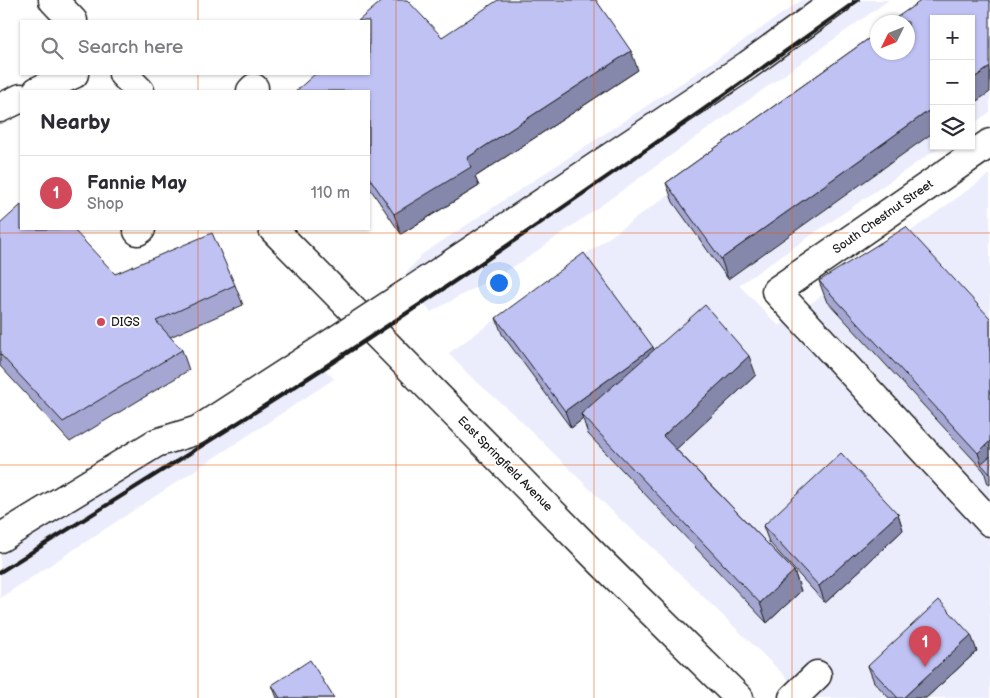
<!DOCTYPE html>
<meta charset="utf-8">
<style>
:root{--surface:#fff;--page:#f7f7f7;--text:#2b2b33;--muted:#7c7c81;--line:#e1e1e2;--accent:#d1495b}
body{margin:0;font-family:"Balsamiq Sans",sans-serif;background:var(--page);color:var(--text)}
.controls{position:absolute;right:15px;top:15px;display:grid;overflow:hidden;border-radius:0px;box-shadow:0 1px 4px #0004}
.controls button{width:45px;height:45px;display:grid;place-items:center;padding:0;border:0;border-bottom:1px solid var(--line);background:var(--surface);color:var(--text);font:25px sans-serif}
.compass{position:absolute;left:870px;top:15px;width:45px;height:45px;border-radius:50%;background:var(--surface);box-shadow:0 1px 4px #0004;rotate:227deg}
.you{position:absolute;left:498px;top:282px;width:18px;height:18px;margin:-12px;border:4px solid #fff;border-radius:50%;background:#1a73e8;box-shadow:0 0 0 8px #1a73e833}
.badge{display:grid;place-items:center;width:32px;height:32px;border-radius:50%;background:var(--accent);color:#fff;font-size:16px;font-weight:700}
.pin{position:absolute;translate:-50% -41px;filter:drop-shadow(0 1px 2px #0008)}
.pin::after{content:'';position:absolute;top:26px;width:18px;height:15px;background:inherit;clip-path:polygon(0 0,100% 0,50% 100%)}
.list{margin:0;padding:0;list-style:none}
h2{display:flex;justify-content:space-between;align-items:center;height:65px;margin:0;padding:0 20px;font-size:21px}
h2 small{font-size:16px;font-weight:400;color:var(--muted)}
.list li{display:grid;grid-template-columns:32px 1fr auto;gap:15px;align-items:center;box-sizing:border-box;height:75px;padding:0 20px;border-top:1px solid var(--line)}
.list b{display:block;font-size:19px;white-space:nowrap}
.list p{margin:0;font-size:16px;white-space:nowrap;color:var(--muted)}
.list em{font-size:16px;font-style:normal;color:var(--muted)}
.icon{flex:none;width:28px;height:28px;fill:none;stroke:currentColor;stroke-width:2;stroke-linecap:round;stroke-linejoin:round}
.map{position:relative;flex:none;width:990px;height:698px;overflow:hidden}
.search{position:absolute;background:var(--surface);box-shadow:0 1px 4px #0004;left:20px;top:20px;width:350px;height:55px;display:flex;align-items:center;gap:12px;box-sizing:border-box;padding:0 18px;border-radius:0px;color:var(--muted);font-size:19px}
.panel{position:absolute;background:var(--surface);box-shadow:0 1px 4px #0004;left:20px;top:90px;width:350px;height:140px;border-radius:0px}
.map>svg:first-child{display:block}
.built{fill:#ecedfc}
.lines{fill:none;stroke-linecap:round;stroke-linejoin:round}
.minor-casing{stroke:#1c1c1c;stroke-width:31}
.major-casing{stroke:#1c1c1c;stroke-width:31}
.minor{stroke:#fff;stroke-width:28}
.major{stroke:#fff;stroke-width:28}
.rail{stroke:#1c1c1c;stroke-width:4}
.minor-bridge-casing{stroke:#1c1c1c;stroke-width:31;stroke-linecap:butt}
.minor-bridge{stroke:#fff;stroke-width:28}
.wall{fill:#a5a7d2;stroke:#1c1c1c}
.shaded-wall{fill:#8688ab;stroke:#1c1c1c}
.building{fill:#c0c2f4;stroke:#1c1c1c}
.grid{fill:none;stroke:#e8590c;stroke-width:1;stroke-opacity:0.55}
.poi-dot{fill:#d1495b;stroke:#fff;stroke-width:2}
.labels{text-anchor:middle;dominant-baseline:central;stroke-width:4;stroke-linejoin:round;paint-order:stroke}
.street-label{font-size:12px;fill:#1c1c1c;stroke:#fff}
.poi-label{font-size:12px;fill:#1c1c1c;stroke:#fff;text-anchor:start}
</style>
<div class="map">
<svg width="990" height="698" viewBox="0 0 990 698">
<rect width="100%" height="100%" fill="#fff"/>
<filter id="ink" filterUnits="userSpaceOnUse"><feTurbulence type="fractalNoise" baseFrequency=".02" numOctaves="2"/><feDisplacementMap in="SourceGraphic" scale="10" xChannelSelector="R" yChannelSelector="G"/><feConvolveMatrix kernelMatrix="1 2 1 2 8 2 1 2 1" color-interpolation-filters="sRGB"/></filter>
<g filter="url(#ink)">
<g class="built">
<path d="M802,0H889L523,261L431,312L401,280L421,255L707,66Z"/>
<path d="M990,0V112L971,125V19H934V146H941L739,285L779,326L990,174V698H805L783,674L648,543L623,522L518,418L469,375L449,353L877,44L878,52H908V23Z"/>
<path d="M306,350L334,379L0,598V555L52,524Z"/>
</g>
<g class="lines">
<g class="minor-casing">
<g id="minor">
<path d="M37,91L74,74"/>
<path d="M251,91L254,88"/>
<path d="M0,108L21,98"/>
<path d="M990,143L776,291L990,522"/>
<path d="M138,231L141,229"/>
<path d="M411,291L748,65L838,0"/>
<path d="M0,538L156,443L198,430L312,356"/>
<path d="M793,698L817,675"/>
</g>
</g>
<g class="major-casing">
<g id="major">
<path d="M53,0L73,21"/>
<path d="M123,74L140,91"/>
<path d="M273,229L601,562L739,698"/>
</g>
</g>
<use href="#minor" class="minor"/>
<use href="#major" class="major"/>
<path class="rail" d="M0,572C108,504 217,437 324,368C505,250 682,125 858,0"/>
<g class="minor-bridge-casing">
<path id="minor-bridge" d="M312,356L411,291"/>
</g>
<use href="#minor-bridge" class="minor-bridge"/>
</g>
<g class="wall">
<path d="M878,32L728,279L673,202L666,183Z"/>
<path d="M442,37L638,70L475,177L479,186L401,234L369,187V91Z"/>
<path d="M0,224L115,274L235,285L243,305L170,337L182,350L189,370L70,442L0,366Z"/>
<path d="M819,281L990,318V485L988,484L984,471L826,300Z"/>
<path d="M496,318L654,350L756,375L676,449L794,571L801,591L767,623L588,434L583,419L571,428L502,334Z"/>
<path d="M898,514L903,530L825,603L769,542L763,526Z"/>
<path d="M977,651L926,698H889L874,682L868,666Z"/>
<path d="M272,685L334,698H277Z"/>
</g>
<g class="shaded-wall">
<path d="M631,51L638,70L475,177L479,186L401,234L394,214L467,158Z"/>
<path d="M990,67V92L971,105V80Z"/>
<path d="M934,107V132L728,279L721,259Z"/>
<path d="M653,347L659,363L581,414L583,419L571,428L565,411Z"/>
<path d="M749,356L756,375L670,455L663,436Z"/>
<path d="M990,441V467L982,465L978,453Z"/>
<path d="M898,514L903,530L825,603L819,586Z"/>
<path d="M794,571L801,591L767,623L760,603Z"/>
<path d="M971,635L977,651L926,698H903Z"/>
</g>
<g class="building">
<path d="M383,0H407L442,37L498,0H596L631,51L467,158L471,167L394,214L369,177V91H296L315,74H369V21H358Z"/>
<path d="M922,0H990V67L971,80V19H934V107L721,259L666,183L878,32V52H908V22H890Z"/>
<path d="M21,205V229H73L115,274L212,233L235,285L156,321L182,350L63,422L0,354V224Z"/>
<path d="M906,227L990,318V441L978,453L819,281Z"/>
<path d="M584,253L653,347L565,411L496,318Z"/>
<path d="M705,305L749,356L663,436L794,571L760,603L581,414Z"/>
<path d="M841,453L898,514L819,586L763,526Z"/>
<path d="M990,456V474L981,464Z"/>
<path d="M939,600L971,635L903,698H898L868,666Z"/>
<path d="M310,660L334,698H280L272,685Z"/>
</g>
</g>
<path class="grid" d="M198,0V21M396,0V698M594,0V698M792,0V698M198,74V91M198,229V698M0,233H990M0,465H990"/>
<circle class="poi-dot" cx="101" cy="322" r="5"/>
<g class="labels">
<g class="street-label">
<text transform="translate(883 217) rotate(-35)">South Chestnut Street</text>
<text transform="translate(505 464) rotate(45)">East Springfield Avenue</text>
</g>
<g class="poi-label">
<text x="111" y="322">DIGS</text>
</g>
</g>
</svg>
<div class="controls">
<button>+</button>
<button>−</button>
<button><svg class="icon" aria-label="layers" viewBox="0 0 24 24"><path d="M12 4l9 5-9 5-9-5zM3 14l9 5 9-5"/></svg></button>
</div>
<svg class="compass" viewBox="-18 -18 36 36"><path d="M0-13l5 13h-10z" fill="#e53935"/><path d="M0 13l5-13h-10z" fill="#7c7c81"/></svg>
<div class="you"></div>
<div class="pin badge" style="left:925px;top:667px">1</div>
<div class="search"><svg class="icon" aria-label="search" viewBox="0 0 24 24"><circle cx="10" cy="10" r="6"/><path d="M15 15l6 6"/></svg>Search here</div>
<section class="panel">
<h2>Nearby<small></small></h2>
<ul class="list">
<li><span class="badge">1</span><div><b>Fannie May</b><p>Shop</p></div><em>110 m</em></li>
</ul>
</section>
</div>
